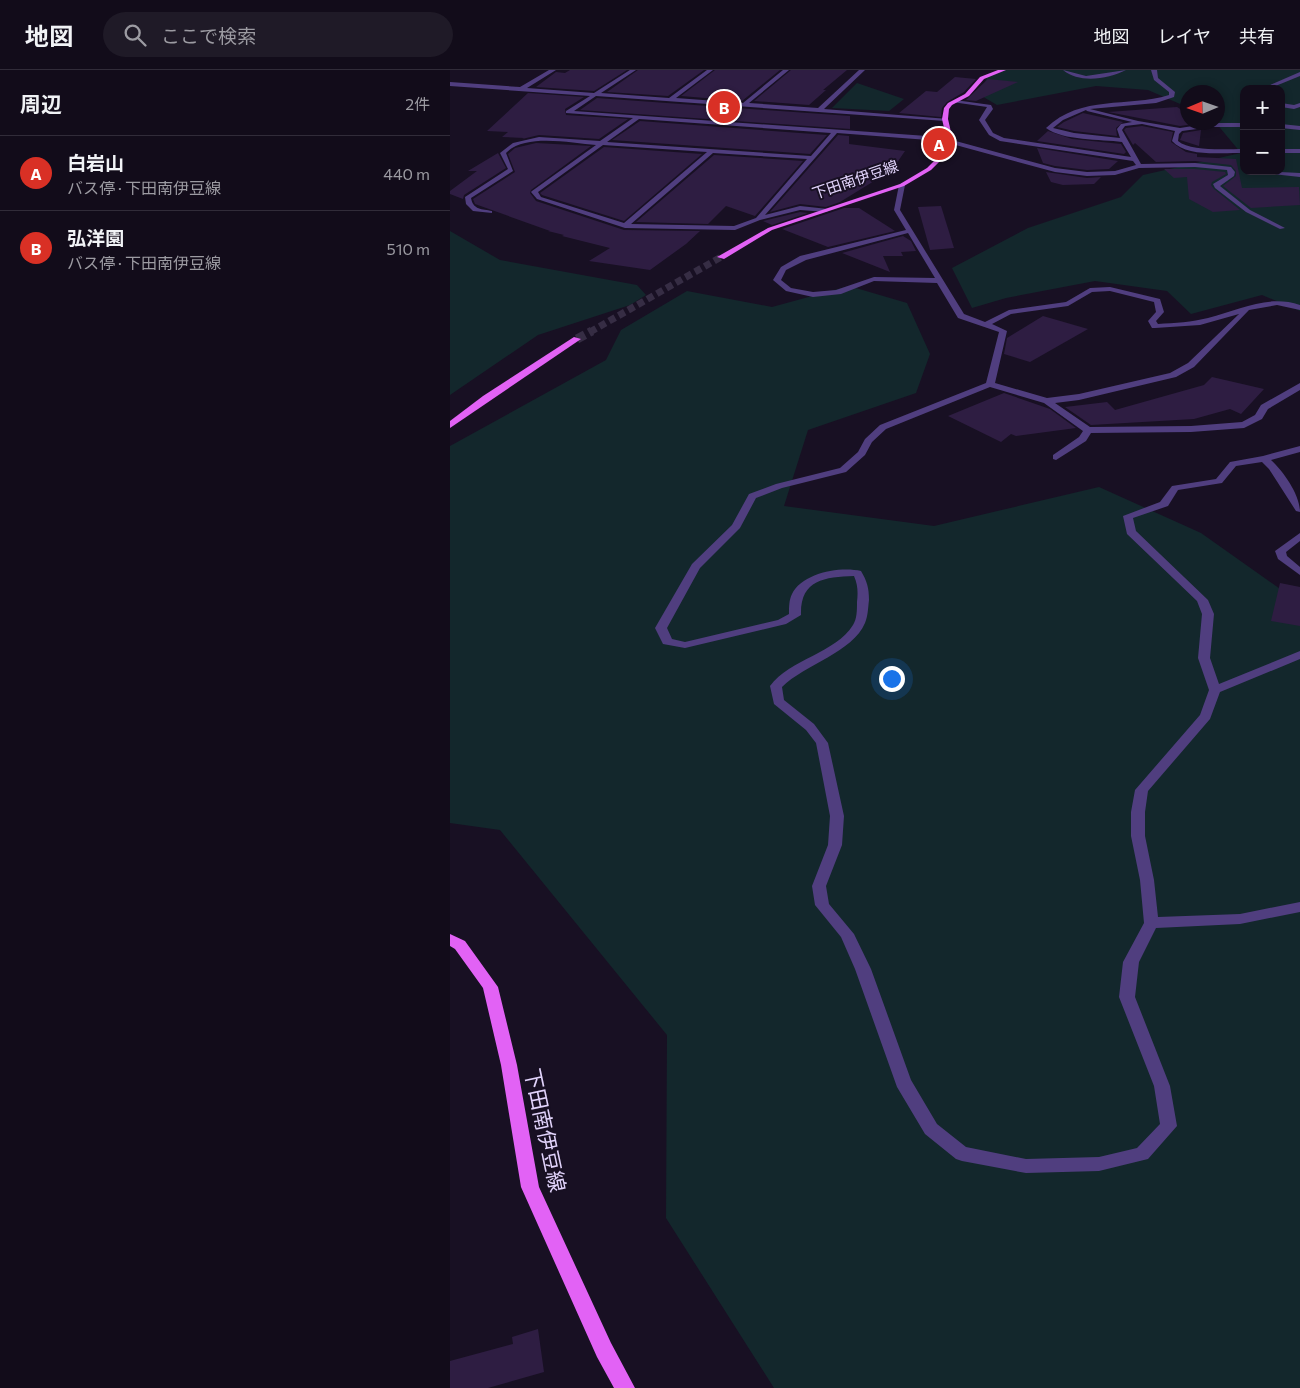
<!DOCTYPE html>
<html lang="ja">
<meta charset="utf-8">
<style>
:root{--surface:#120c1a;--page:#1f1a27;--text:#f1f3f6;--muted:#9c9ba2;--line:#312c39;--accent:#d93025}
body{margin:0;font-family:Commissioner,"Noto Sans JP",sans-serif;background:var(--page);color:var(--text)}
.controls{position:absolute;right:15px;top:15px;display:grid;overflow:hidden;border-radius:10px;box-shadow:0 2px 8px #0003}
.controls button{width:45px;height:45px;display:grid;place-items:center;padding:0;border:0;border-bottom:1px solid var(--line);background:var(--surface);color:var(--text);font:25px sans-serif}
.compass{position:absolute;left:730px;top:15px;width:45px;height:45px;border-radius:50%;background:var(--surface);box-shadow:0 2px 8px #0003;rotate:268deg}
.you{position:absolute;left:441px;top:608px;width:18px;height:18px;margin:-12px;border:4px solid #fff;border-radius:50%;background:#1a73e8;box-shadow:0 0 0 8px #1a73e833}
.badge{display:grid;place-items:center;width:32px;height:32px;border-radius:50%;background:var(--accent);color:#fff;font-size:16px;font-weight:700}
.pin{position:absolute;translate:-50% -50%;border:2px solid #fff;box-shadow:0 1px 5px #0006}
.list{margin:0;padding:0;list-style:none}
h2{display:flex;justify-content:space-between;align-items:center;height:65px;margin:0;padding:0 20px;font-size:21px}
h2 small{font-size:16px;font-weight:400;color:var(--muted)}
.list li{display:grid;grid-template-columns:32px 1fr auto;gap:15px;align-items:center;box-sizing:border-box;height:75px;padding:0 20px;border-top:1px solid var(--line)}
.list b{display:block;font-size:19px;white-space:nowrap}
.list p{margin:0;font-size:16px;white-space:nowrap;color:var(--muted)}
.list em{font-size:16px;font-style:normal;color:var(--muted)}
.icon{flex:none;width:28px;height:28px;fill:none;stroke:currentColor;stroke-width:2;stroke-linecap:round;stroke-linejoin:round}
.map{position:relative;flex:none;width:850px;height:1318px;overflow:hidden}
header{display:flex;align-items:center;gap:30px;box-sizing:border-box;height:70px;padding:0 25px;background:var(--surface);border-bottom:1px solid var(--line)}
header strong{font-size:24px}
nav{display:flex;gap:28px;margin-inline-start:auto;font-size:18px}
.search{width:350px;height:45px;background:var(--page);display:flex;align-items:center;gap:12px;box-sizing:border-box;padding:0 18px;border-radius:28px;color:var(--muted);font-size:19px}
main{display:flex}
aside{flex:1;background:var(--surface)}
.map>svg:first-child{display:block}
.green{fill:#13272c;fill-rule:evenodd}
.building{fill:#2e1d42}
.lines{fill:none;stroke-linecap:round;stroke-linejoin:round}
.major-tunnel-far1{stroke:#362d44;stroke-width:7;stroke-dasharray:7 4;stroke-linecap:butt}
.major-tunnel{stroke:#362d44;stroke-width:9;stroke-dasharray:9 4.5;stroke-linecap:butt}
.minor{fill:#503e7f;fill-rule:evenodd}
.major{fill:#e262f5;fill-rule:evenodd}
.labels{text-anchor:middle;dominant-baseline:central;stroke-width:4;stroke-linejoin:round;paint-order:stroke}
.far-street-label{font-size:15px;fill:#e2d4fc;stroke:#181023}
.near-street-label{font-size:21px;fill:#e2d4fc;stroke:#181023}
</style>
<header>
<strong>地図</strong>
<div class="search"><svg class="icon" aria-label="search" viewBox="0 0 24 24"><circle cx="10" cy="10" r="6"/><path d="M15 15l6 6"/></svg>ここで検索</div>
<nav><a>地図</a><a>レイヤ</a><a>共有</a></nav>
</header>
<main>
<aside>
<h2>周辺<small>2件</small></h2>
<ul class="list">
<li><span class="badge">A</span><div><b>白岩山</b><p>バス停 · 下田南伊豆線</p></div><em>440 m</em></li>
<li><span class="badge">B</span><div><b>弘洋園</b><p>バス停 · 下田南伊豆線</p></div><em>510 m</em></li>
</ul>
</aside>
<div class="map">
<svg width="850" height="1318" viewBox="0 0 850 1318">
<rect width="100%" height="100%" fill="#181023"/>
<g class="green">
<path d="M552,0H850V241L812,225L741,244L717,221L645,211L556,228L522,238L502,198L578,158L671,127L693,105L791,83L766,53L768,52V22H738L737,37L698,20L646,16L547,35L530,25L538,5ZM794,19H831V101H794Z"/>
<path d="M407,13L454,29L439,41L382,38Z"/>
<path d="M0,161L50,190L187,215L196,225L180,235L88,265L0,325Z"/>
<path d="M399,216L457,233L480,284L466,323L358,360L334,436L484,456L649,417L751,463L850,533V1318H324L216,1148L217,965L50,760L0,753V376L156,290L171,260L237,221L322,237Z"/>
</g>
<g class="building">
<path d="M120,0H177L144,21L86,17L106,2L115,3Z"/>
<path d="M188,0H254L218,26L157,22Z"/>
<path d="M265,0H330L292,31L231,26Z"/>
<path d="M341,0H397L373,20H376L359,35L304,31Z"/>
<path d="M505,7L526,9L514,22L497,32L492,38L491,47L449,43L476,21L487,22Z"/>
<path d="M538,9L568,12L526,31L516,30Z"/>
<path d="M78,23L134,27L115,39L116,45L178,49L149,69L89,65L72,69L74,68L52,67L58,62L37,61Z"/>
<path d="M147,28L400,46V59L130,40Z"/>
<path d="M727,37L738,44V52L751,53L730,56L658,42Z"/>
<path d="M633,43L673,52L666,58L667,66L624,61L607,57L614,52Z"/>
<path d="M190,51L377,65L360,84L162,70Z"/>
<path d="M692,56L723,62L721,72L736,82L747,84V87L786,89L792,118L849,117L850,135L801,138L773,116L786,106V101L781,95L745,91L706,92L685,73L683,75L674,60L676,58Z"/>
<path d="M751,60L749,76L730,70L733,63Z"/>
<path d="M598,61L622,69L671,74L676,82L674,84L587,71Z"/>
<path d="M388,65L399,66V74L455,81L442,100L390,132L376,137L350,134L320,142Z"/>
<path d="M86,73L141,76L81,120L80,123L86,131L174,160L250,161L236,174L200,200L139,191L160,178L112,166L114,165L98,161H100L25,134L23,129L65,102L58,84L65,78Z"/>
<path d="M154,77L252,84L174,151L92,125L90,123Z"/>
<path d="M587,78L668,91L659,99L637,100L605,96L593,93Z"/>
<path d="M48,83L56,98L14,125L13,129L0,124V121L27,101H18Z"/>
<path d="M264,85L353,91L305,146L276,136L258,154L186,152Z"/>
<path d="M714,99H745L775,102L776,104L762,112L761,115L764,119L790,140L763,142L739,129L737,107L724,108Z"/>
<path d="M596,102L637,108L651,107L644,114L613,115L601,112Z"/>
<path d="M491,136L504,178L480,180L468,137Z"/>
<path d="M394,138H409L445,161L378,177L332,159Z"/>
<path d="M350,142L358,143L322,155L313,151Z"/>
<path d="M453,166L461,171L466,181L451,182L453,186H433L440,202L392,183Z"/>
<path d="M593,246L638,259L580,292L554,284L557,268Z"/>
<path d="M762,307L814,319L791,344L780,339L744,349L641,355L615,337L657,332L665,340L754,315Z"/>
<path d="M554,323L600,339L626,358L566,366L561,364L551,372L498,346Z"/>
<path d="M830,513L850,517V556L821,551Z"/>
<path d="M88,1259L94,1302L38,1318H0V1291L63,1274L62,1267Z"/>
</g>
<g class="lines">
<path class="major-tunnel-far1" d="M140,262L271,187"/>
<path class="major-tunnel" d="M127,269L142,261"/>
<g class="minor">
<path d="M99,0H106L77,18L144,23L180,0H186L151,23L219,28L257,0H263L226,28L293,33L333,0H339L299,33L368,38L409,0H415L374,39L498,49L495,51L146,26L124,41L491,67L605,98L637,102L665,101L686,95L683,91L550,71L539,65L529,50L537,37L502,32L505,30L541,35L543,39L535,50L543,63L554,68L681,87L672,72C651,69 613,71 596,58C632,24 677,38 719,25V22L704,10L701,0H707L708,8L725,22L724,27L706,33L640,39L688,51L730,58L762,53H794V57H762L732,61L729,64L728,71C741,82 777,79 794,79V83C773,82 737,88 722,71L725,61L692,54L675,56L672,60L691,94L745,93L781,97L785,102L784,106L770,116L800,140L835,158L830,159L796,142L765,118L763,114L778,105L777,100L745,97L689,98L665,105L637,106L605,102L491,71L387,63L315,145L350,136L378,139V141L376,142L350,140L310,150L285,160L175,158L87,129L81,122L82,121L146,75C121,73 75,63 56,83L63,101L21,128C23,140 32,139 42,141V143L23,141L16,134L15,127L58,99L50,83L63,73L89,67L150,71L183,48L116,43V41L140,26L0,16V12L70,17ZM636,40L637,41L682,52L671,54L667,59L670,68L624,63L603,58L613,50ZM189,49L381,63L361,86L157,72ZM153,75L257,82L174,153L91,127L88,122ZM263,83L357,89L306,148L284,156L181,154Z"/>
<path d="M613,0L636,6L676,0C658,9 630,14 613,0Z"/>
<path d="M850,2V6L818,19H811Z"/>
<path d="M831,33L844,35L850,33V37L844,39L831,37Z"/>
<path d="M831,54L850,56V60L831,58Z"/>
<rect x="831" y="79" width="19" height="4"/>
<path d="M809,101L850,103V107L812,103Z"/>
<path d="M452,113L455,115L450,140L514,244L535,252L559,240L616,232L640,218L660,217L710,229L714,242L706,251L708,254C725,253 742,252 758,248C789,240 818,224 850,235V240L827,235L799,240L744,297L726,307L629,330L605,333L640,357L741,356L792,352L805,345L811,335L850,313V320L818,339L812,349L794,358L741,362L641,363L636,371L606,390L603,389V385L629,367L633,361L594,333L540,317L436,359L422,372L415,385L396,402L332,418L306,428L290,458L250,498L217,558L222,569L235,572L328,550L339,544C339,537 339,530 342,524C352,503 390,496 411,501C417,511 419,518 419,530C418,538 418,546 415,553C403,582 354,595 332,617L334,630L364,654L378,673L394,746L392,775L376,816L379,834L404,864L421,899L461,1010L487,1054L516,1077L576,1089L649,1087L687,1078L710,1054L704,1016L669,927L673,892L694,853L690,810L681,766V742L685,720L750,645L759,620L748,588L752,544L747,531L677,464L673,446L710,432L722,416L766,409L780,392L813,386L850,376V382L821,390C834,402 850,425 850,442L846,441L819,399L812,392L786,396L772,413L728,420L718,436L683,448L686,461L758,530L764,544L760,588L769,614L850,581V589L770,622L760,649L698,721L695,742V766L704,810L708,847L790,844L850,832V842L790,854L706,858L689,892L685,927L720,1016L727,1056L698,1089L649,1101L576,1103L512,1091L506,1089L475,1064L447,1017L405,899L391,867L365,835L362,816L378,775L380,746L372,704L366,673L356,660L324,634L320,616C340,589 386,583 403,555C407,549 407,540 407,532C408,523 408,515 404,506C374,507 350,510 351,545L336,554L235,578L213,574L205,558L242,494L282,455L299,424L326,414L390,398L408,382L415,369L430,355L536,313L549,262L508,248L487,213L424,211L391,224L363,227L336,221L323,210L331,197L350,186L456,160L444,140L449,115ZM458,163L485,208L424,207L386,220L363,222L341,218L331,210L336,200L356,190ZM660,221L704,232L706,242L698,251L702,258H705L750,255L789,244L738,293L720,303L629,324L597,328L545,313L557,261L542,254L561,244L618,236L642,222Z"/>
<path d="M850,463V471L836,482L837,486L850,497V505L828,489L825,481Z"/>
</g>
<g class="major">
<path d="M548,0H556L534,9L519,26L502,35L499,39L498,49L503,71L491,90L481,100L454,116L322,160L274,189L267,187L318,158L450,114L477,98L487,88L497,71L492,49L494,38L498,33L515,24L530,7Z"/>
<path d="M124,267L131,269L0,358V351L33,326Z"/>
<path d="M0,864L15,871L48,917L67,995L89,1117L161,1273L185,1318H164L147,1287L71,1117L51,995L33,918L5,879L0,876Z"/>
</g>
</g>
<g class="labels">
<g class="far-street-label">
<text transform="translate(405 109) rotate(-19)">下田南伊豆線</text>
</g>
<g class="near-street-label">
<text transform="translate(96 1060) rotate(78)">下田南伊豆線</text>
</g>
</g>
</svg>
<div class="controls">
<button>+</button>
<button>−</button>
</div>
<svg class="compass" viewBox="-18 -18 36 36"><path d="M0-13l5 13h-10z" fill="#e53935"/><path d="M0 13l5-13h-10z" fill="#9c9ba2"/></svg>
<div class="you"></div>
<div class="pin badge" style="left:489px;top:74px">A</div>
<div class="pin badge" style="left:274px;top:37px">B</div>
</div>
</main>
